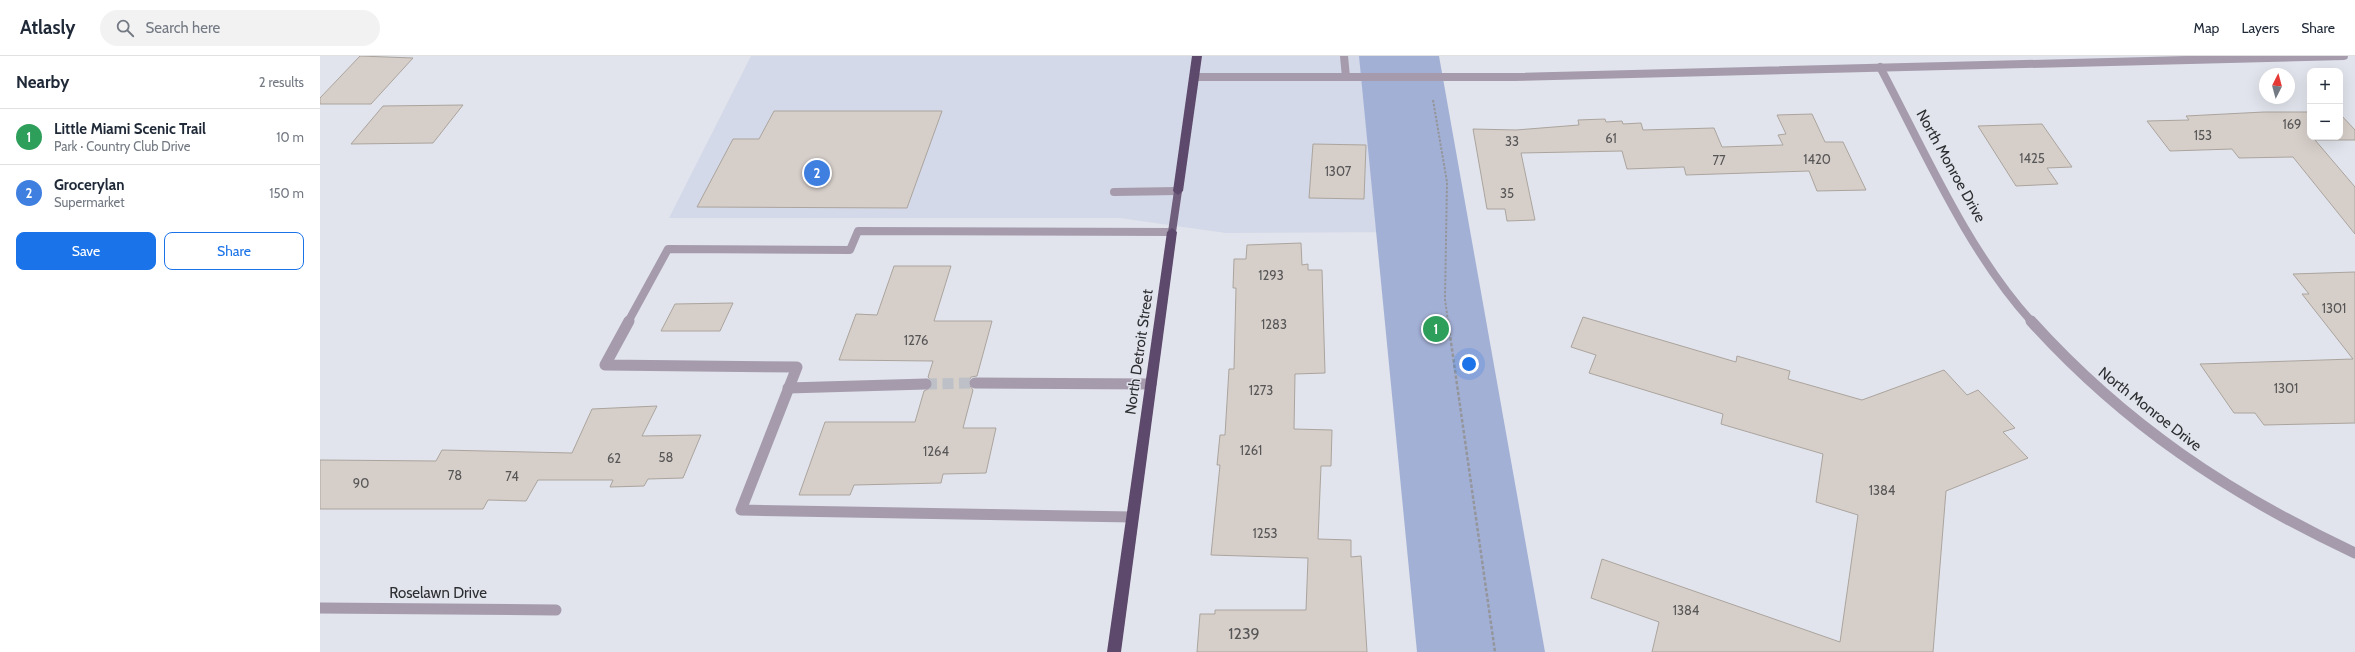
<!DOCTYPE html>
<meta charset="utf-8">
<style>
:root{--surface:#fff;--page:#f2f2f3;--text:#1f2937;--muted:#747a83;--line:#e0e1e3;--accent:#1a73e8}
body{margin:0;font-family:Cabin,sans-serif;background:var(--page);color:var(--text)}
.controls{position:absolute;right:12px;top:12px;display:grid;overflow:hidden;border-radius:8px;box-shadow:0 4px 16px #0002}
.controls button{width:36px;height:36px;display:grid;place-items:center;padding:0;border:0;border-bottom:1px solid var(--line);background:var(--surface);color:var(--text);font:20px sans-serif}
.compass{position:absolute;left:1939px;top:12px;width:36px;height:36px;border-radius:50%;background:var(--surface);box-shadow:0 4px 16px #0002;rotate:6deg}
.you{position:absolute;left:1149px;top:308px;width:14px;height:14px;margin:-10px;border:3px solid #fff;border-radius:50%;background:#1a73e8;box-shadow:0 0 0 6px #1a73e833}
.badge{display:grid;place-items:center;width:26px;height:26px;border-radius:50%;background:var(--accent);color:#fff;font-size:13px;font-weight:700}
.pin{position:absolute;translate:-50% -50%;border:2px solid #fff;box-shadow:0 1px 4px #0006}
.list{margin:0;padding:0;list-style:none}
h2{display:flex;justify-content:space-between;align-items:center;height:52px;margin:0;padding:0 16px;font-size:17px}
h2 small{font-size:13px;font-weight:400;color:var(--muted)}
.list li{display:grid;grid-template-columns:26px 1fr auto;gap:12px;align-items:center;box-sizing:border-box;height:56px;padding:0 16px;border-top:1px solid var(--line)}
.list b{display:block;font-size:15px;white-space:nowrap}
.list p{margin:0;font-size:13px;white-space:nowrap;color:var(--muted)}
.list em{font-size:13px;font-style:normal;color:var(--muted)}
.actions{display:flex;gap:8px;padding:12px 16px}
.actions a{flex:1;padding:9px 0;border:1px solid var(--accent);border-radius:8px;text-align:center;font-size:14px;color:var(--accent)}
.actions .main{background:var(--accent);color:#fff}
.icon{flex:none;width:22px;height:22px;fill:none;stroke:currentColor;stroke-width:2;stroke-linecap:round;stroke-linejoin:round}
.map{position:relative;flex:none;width:2035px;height:596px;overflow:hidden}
header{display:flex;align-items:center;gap:24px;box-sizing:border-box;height:56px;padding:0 20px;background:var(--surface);border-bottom:1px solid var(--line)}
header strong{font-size:19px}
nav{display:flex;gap:22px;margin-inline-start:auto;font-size:14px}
.search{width:280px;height:36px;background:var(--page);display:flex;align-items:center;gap:10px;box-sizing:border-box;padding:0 14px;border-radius:22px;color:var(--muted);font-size:15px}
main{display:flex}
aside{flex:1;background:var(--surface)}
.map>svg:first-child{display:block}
.built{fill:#d3d9e8}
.green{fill:#a3b0d6}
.building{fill:#d6cec9;stroke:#aba49e}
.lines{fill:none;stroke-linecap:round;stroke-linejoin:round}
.minor-tunnel{stroke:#bdc0c7;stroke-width:11;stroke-dasharray:11 5.5;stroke-linecap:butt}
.path-far1{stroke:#94969c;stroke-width:2;stroke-dasharray:2.5 1.5;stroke-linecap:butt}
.path{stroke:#94969c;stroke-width:2.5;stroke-dasharray:3.5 2;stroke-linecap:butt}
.minor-far1{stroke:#a59bac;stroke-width:8}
.minor{stroke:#a59bac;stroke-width:11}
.major{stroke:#705e7d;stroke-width:8}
.highway{fill:#5d496b;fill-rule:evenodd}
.labels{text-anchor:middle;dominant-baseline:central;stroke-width:3;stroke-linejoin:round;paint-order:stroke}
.number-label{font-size:13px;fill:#575657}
.street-label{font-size:15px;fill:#2d2e31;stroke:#e1e4ec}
.near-number-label{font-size:16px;fill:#575657}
</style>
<header>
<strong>Atlasly</strong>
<div class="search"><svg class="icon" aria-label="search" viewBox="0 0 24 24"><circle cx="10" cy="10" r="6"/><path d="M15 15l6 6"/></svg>Search here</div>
<nav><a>Map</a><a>Layers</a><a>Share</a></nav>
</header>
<main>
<aside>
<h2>Nearby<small>2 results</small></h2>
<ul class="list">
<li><span class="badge" style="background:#2e9e5b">1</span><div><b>Little Miami Scenic Trail</b><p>Park · Country Club Drive</p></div><em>10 m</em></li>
<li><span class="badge" style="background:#3f7fe0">2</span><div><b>Grocerylan</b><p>Supermarket</p></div><em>150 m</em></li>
</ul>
<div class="actions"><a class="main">Save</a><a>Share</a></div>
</aside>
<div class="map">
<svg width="2035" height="596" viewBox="0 0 2035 596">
<rect width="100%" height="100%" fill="#e1e4ec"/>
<path class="built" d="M431,0H1058L1085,176L906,177L799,162H349Z"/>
<path class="green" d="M1039,0H1119L1225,596H1097Z"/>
<g class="building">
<path d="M40,0L93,2L51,48H0V42Z"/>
<path d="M143,49L113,87L31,88L63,50Z"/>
<path d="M454,55H622L587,152L377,151L413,83H439Z"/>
<path d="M1944,56H1990V81H2020V58L2035,74V84H1995L2035,131V178L1973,101L1919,102L1912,93L1850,95L1827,65L1869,64L1866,60Z"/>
<path d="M1492,58L1505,86H1523L1546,134L1497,135L1489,115L1366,119L1364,111L1307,113L1302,95L1201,97L1215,164L1187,165L1185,153H1167L1153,73L1196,74L1259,69L1258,64L1285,63L1286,66L1302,65L1303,68L1321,67L1323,74L1394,72L1402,91L1463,89L1458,79L1466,78L1457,59Z"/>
<path d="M1722,68L1752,111L1727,112L1738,128L1696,130L1658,70Z"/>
<path d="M993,88L1046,89L1044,143L989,142Z"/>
<path d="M981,187L982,209L988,208V214H1002L1005,317L975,318L974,373L1012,374L1011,410H1001L998,483L1031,484V501L1041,500L1047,596H877L880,558H895V554H986L988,502L891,499L900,409H897L900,379H905L909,313H914L916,232H913L914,203H926L927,189Z"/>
<path d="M574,210H631L614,265H672L657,320L651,321L648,327L653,334L643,372H676L666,417L623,418L621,427L534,429L530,439H479L505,366H595L604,335L612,331V325L608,321L613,305L519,304L536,258L557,259Z"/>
<path d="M2035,216V367L1944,369L1935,357H1914L1880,308L2033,303L1982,238H1989L1973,218Z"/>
<path d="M413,247L400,275H341L355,248Z"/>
<path d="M1263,261L1416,306L1417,300L1470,315L1468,323L1542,344L1624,314L1647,339L1658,334L1695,372L1683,376L1708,402L1626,435L1613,596H1332L1339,566L1271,542L1282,503L1520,586L1538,459L1496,446L1503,398L1401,368L1403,358L1269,317L1276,299L1251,291Z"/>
<path d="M337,350L322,380L381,379L363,422L328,423L324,430L290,431L293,424H218L206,445L168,444L163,453H0V404L116,405L122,394L252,397L272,353Z"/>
</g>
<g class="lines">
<path class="minor-tunnel" d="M606,328L655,327"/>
<path class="path-far1" d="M1113,44L1127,126L1125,243L1128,266"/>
<path class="path" d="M1128,265L1175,596"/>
<g class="minor-far1">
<path d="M1024,0L1026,21"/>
<path d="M1560,11C1604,94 1648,196 1712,266"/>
<path d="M874,21H1194L2024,0"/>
<path d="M794,136L858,135"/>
<path d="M308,266L348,193L530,194L538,175L852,176"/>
</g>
<g class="minor">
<path d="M309,265L285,309L477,311L421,454L812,461"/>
<path d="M1711,265C1805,369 1909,438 2035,497"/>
<path d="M655,327L831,328"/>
<path d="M468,332L606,328"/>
<path d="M0,552L236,554"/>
</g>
<path class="major" d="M852,176L858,135"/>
<g class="highway">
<path d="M872,0H882L863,135L858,139L853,135Z"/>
<path d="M852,172L857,176L801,596H787L847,176Z"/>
</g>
</g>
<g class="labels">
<g class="number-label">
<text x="1972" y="68">169</text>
<text x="1883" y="79">153</text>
<text x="1291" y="82">61</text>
<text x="1192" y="85">33</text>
<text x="1712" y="102">1425</text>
<text x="1497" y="103">1420</text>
<text x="1399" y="104">77</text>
<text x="1018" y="115">1307</text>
<text x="1187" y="137">35</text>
<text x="951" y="219">1293</text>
<text x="2014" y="252">1301</text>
<text x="954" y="268">1283</text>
<text x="596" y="284">1276</text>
<text x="1966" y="332">1301</text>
<text x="941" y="334">1273</text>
<text x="931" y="394">1261</text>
<text x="616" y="395">1264</text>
<text x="346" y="401">58</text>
<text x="294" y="402">62</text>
<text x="135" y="419">78</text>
<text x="192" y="420">74</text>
<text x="41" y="427">90</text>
<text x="1562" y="434">1384</text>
<text x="945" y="477">1253</text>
<text x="1366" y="554">1384</text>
</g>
<g class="street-label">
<text transform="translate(1631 110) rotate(61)">North Monroe Drive</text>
<text transform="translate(819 296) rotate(-82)">North Detroit Street</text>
<text transform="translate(1830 353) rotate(38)">North Monroe Drive</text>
<text x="118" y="537">Roselawn Drive</text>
</g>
<g class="near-number-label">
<text x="924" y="577">1239</text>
</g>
</g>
</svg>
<div class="controls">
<button>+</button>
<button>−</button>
</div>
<svg class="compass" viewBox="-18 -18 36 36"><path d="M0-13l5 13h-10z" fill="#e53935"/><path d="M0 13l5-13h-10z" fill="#747a83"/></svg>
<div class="you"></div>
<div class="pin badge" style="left:1116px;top:273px;background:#2e9e5b">1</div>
<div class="pin badge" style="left:497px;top:117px;background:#3f7fe0">2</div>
</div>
</main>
